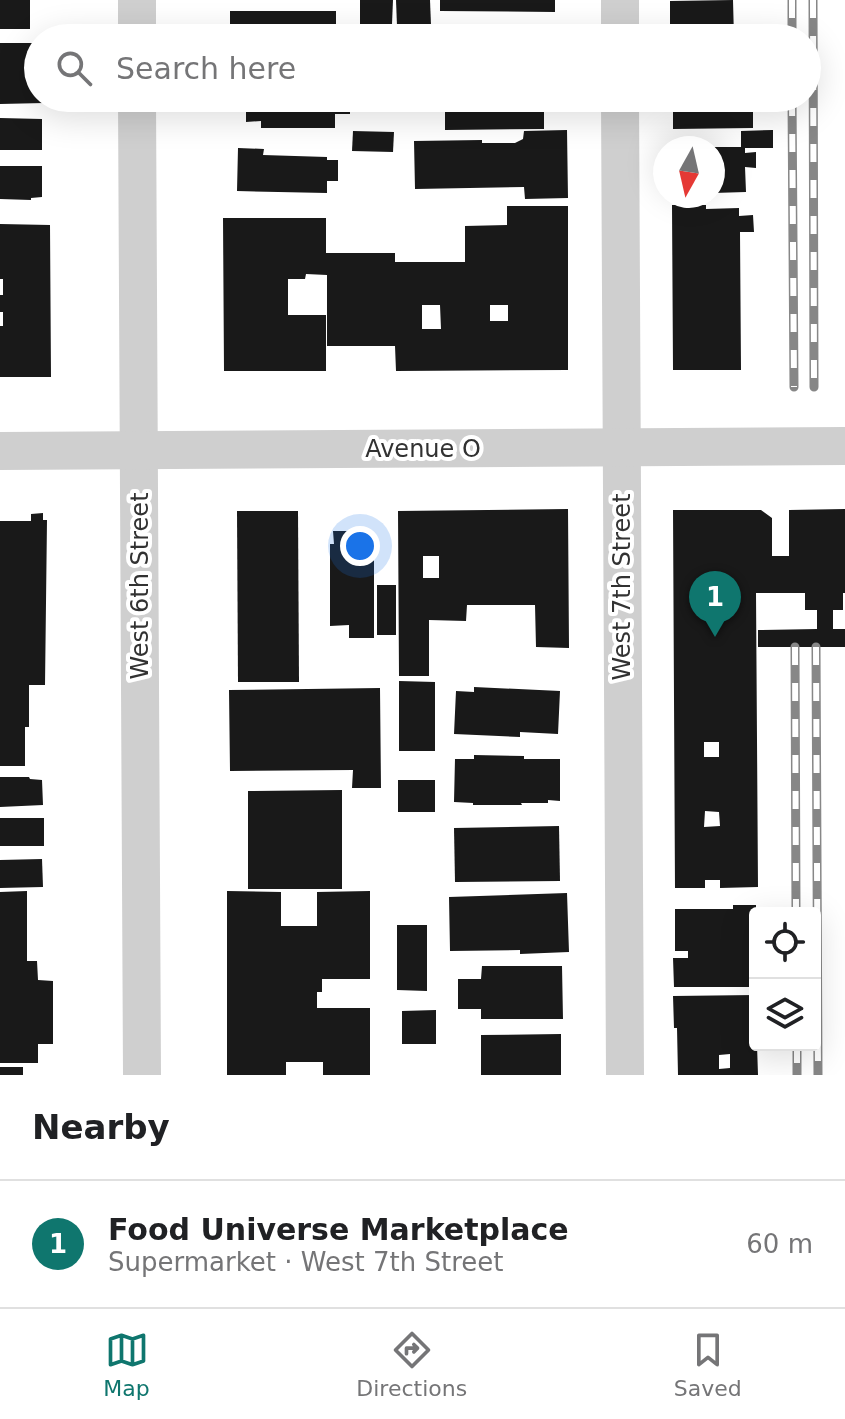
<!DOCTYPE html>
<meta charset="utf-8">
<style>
:root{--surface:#fff;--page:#f6f6f6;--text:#202124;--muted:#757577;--line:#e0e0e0;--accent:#0f766e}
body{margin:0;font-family:"DejaVu Sans",sans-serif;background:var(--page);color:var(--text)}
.controls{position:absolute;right:24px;bottom:24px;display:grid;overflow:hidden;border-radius:8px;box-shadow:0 8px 32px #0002}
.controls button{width:72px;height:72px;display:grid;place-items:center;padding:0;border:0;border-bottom:2px solid var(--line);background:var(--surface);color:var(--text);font:40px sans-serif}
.compass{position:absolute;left:653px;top:136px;width:72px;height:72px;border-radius:50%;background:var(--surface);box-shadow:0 8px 32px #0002;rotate:188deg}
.you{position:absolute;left:360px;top:546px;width:28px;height:28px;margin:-20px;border:6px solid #fff;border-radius:50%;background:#1a73e8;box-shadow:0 0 0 12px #1a73e833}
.badge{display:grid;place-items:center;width:52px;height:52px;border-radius:50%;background:var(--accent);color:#fff;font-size:26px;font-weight:700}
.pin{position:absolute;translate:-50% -66px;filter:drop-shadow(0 2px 4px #0008)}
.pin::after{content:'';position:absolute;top:42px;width:28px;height:24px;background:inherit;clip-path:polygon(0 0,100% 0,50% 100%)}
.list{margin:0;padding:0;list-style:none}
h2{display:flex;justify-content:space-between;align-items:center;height:104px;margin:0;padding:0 32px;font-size:34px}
h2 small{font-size:26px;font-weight:400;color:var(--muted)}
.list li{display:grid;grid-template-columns:52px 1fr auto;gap:24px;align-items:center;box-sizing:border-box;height:128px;padding:0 32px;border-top:2px solid var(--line)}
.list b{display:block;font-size:30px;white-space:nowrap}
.list p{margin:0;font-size:26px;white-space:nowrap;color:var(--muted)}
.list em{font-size:26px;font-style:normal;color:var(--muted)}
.icon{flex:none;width:44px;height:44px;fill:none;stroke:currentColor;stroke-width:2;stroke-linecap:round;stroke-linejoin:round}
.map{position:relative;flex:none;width:845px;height:1075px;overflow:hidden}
.search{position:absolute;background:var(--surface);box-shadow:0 8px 32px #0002;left:24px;right:24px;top:24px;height:88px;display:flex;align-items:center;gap:20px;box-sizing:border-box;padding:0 28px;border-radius:44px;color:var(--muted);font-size:30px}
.sheet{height:232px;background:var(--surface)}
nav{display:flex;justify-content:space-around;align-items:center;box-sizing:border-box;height:112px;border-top:2px solid var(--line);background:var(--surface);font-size:22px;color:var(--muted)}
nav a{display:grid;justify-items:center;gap:4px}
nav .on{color:var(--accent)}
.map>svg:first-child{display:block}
.building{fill:#191919;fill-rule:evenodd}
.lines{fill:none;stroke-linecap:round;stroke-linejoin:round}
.minor{stroke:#cfcfcf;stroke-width:38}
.rail-casing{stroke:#878787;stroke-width:9}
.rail{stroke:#fff;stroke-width:6;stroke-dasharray:18;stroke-linecap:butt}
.labels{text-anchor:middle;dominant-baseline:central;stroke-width:8;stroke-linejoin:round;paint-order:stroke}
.street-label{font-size:24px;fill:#323232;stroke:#fff}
</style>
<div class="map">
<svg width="845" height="1075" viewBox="0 0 845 1075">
<rect width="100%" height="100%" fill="#fff"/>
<g class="building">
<rect x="0" y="0" width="30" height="29"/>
<path d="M360,0H393L392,24H360Z"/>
<path d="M396,0H430L431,25L397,26Z"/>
<path d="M440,0H555V12L440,11Z"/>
<path d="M733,0L734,38H670V34H684L683,27H670V1Z"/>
<rect x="230" y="11" width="106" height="27"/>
<rect x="444" y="27" width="100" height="11"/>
<path d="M0,43H38V98H44V103L0,104Z"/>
<path d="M246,98H350V114H335V128H261V121L246,122Z"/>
<path d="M445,98H544V129L445,130Z"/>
<path d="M673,98H716V109H728V102H753V128L673,129Z"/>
<path d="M0,118L42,119V150H0Z"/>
<path d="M567,130L568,198L525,199L524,187L415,189L414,141L482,140V143H515L523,139L524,131Z"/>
<path d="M773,130V148H745V153L756,152V168L745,167L746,192L713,193V147H741V131Z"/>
<path d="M353,131L394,132L393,152L352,151Z"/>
<path d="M238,148L264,149L263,155L327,157V160H338V181H327V193L237,191Z"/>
<path d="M0,166H42V197L31,198V200L0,199Z"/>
<path d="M672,205H706V209L739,208V216L753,215L754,232H740L741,370H673Z"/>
<path d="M507,206H568V370L396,371L395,346H327V275L306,274L305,279H288V315H326V371H224L223,218H326V253H395V262H465V226L507,225ZM422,305H440L441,329H422ZM490,305H508V321H490Z"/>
<path d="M0,224L50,225L51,377H0V326H3V312H0V295H3V279H0Z"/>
<path d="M568,509L569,648L536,647L535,605H467L466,621L429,620V676H399L398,511ZM423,556H439V578H423Z"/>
<path d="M845,509V593H843V610H833V629H845V647H758V630L817,629V610H805V593H756L758,887L720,888V880H705V888H675L673,510H761L772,518V556H789V510ZM704,742H719V757H704ZM705,811L719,812L720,826L704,827Z"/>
<path d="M237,511H298L299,682H238Z"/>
<path d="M43,513V520H47L45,685H29V727H25V766H0V521H31V514Z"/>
<path d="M333,531H370V544H374V638H349V625L330,626V544H334Z"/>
<rect x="377" y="585" width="19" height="50"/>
<path d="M399,681L435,682V751H399Z"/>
<path d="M474,687L560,691L558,734L520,732V737L454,734L456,691L474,692Z"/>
<path d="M380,688L381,788H352L353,770L230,771L229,690Z"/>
<path d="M474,755L524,756V759H560V801L548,800V803H521L522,805H473V803L454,802L455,759H474Z"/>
<path d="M0,777H29L30,779L42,780L43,805L0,807Z"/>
<rect x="398" y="780" width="37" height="32"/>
<path d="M342,790V889H248V791Z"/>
<rect x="0" y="818" width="44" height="28"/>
<path d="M559,826L560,881L455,882L454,828Z"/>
<path d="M42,859L43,887L0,888V860Z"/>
<path d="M27,891V961H37L38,980L53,981V1044H38V1063H0V892Z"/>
<path d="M227,891L281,892V926H317V892L370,891V979H322V992H317V1008H370V1075H323V1062H286V1075H227Z"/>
<path d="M567,893L569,952L520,954V950L450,951L449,897Z"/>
<path d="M733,905H756L755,987H674L673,958H688V951H675V909H733Z"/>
<path d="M397,925H427V991L397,990Z"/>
<path d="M482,966H562L563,1019H481V1009H458V979H481Z"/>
<path d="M755,995V1045H757L758,1075H678L677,1028H674L673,996ZM730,1054V1068L719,1069V1055Z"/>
<path d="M436,1010V1044H402V1011Z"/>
<path d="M561,1034V1075H481V1035Z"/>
<rect x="0" y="1067" width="23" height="8"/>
</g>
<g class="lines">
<g class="minor">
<path d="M137,0V38"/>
<path d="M620,0V38"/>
<path d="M137,98L142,1075"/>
<path d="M620,98L625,1075"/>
<path d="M0,451L845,446"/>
</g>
<g class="rail-casing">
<g id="rail">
<path d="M792,0V38"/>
<path d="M813,0L814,387"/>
<path d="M792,98L794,387"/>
<path d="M795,647L796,913"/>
<path d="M816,647L818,1075"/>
<path d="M797,1045V1075"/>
</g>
</g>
<use href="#rail" class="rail"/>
</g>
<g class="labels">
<g class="street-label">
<text x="423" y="449">Avenue O</text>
<text transform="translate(140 586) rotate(-90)">West 6th Street</text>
<text transform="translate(622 587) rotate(-90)">West 7th Street</text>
</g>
</g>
</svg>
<div class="controls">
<button><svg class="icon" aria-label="locate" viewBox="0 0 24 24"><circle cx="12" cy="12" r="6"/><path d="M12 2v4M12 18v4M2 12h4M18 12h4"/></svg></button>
<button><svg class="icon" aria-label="layers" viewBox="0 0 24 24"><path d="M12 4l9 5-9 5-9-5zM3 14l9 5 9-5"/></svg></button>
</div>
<svg class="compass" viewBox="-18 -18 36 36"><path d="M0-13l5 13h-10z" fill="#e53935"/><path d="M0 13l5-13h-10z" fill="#757577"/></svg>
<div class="you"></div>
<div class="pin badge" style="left:715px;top:637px">1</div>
<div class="search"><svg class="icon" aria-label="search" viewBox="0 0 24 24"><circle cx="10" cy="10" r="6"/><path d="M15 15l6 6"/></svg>Search here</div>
</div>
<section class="sheet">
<h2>Nearby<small></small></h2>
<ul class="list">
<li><span class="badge">1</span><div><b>Food Universe Marketplace</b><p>Supermarket · West 7th Street</p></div><em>60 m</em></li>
</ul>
</section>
<nav>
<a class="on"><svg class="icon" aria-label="map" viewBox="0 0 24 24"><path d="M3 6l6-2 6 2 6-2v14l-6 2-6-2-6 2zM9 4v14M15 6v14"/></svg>Map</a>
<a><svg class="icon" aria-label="directions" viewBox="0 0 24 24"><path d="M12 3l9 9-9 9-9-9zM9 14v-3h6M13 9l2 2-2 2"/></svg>Directions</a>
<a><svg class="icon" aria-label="saved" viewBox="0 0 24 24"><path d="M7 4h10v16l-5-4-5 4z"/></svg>Saved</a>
</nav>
